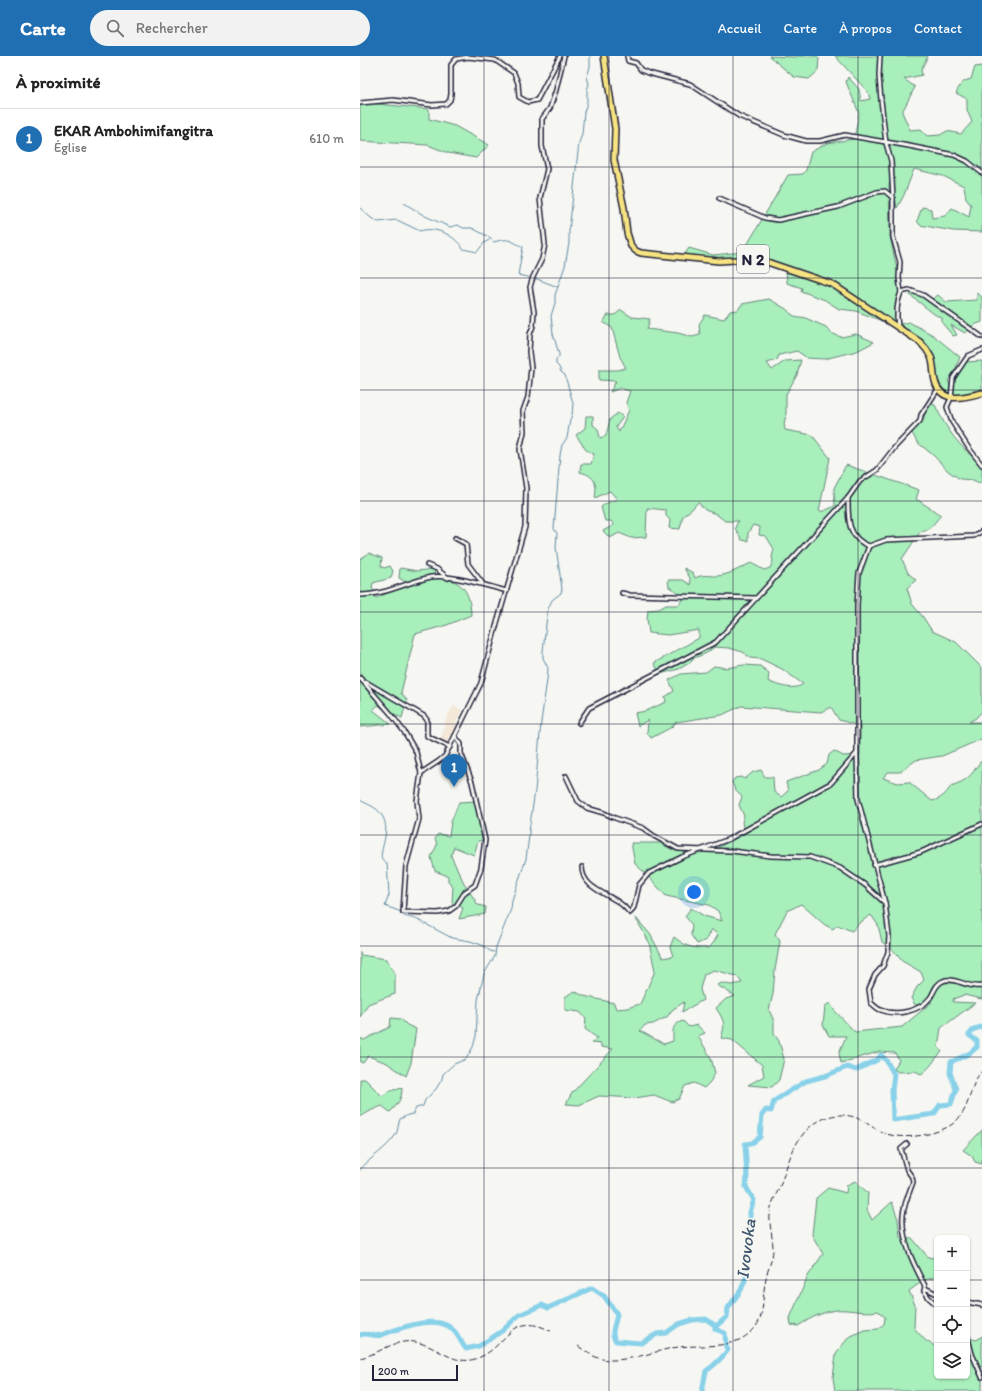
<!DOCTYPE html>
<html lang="fr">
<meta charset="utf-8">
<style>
:root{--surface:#fff;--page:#f2f2f2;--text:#222;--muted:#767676;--line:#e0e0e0;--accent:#1f6fb2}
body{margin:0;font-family:Itim,sans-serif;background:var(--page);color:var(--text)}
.controls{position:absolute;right:12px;bottom:12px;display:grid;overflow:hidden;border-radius:6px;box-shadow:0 1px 3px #0004}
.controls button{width:36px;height:36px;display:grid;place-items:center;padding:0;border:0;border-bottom:1px solid var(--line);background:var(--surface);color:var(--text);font:20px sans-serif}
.scale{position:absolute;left:12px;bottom:10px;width:86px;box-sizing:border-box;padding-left:4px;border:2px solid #22223b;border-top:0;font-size:11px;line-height:14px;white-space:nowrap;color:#22223b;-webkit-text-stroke:3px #f6f6f2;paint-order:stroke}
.you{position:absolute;left:334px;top:836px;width:14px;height:14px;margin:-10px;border:3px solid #fff;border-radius:50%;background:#1a73e8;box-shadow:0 0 0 6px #1a73e833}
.badge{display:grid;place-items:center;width:26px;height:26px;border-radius:50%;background:var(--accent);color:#fff;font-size:13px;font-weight:700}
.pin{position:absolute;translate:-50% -33px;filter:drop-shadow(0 1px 2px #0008)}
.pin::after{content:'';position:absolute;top:21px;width:14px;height:12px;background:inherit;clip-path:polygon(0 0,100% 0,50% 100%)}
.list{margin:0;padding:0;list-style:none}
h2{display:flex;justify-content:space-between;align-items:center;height:52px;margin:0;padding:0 16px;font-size:17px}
h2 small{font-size:13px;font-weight:400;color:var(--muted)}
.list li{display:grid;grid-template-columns:26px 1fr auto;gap:12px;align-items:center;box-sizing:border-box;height:60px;padding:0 16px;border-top:1px solid var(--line)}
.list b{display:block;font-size:15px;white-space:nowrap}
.list p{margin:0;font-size:13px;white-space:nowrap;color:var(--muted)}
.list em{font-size:13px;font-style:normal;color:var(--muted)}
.icon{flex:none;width:22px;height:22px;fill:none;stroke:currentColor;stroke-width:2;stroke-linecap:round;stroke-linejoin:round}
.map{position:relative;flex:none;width:622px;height:1335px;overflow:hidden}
header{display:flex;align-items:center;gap:24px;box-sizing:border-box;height:56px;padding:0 20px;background:var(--accent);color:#fff}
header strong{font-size:19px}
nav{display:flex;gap:22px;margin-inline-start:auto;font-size:14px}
.search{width:280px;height:36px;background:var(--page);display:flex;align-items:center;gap:10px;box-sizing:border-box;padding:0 14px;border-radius:22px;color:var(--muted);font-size:15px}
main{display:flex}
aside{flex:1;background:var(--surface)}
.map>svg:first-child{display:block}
.built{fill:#f4e9d9}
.green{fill:#a8efbb;stroke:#65887b}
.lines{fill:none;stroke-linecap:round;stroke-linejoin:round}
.stream{stroke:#5f8ba3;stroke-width:1}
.river{stroke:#88d1e9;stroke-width:5}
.minor-casing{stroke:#22223b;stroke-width:6}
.primary-casing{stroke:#22223b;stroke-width:8}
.minor{stroke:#f6f6f2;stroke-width:3}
.primary{stroke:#f6e381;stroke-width:5}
.rail{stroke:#22223b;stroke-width:1;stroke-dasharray:6 3;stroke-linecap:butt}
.grid{fill:none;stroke:#22223b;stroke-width:1;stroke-opacity:0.55}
.labels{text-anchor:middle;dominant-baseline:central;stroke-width:3.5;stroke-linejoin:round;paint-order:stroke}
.shield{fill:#f6f6f2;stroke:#626272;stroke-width:1}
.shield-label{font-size:16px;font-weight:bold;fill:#22223b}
.water-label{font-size:18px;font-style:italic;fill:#41576f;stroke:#f6f6f2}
</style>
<header>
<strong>Carte</strong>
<div class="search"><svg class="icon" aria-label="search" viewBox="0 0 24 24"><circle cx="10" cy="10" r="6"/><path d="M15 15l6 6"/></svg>Rechercher</div>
<nav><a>Accueil</a><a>Carte</a><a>À propos</a><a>Contact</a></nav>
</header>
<main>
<aside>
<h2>À proximité<small></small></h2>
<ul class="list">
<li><span class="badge">1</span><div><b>EKAR Ambohimifangitra</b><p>Église</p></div><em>610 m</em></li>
</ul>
</aside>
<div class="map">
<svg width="622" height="1335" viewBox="0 0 622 1335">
<rect width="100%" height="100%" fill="#f6f6f2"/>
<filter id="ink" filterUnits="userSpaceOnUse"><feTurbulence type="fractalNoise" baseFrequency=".025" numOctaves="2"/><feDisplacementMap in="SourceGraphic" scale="8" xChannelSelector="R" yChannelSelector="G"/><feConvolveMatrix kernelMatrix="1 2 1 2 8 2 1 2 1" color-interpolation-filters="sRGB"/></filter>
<g filter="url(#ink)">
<path class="built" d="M94,650L102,654L96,667L98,668L89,689L80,686L87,660Z"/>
<g class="green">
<path d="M409,0L436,1L438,0H457L459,2L458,15L449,23L434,21Z"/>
<path d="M475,0H568L561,14L562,19L544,23L555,31L542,56L550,74L560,73L567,80L580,79L587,75L601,78L612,66L607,54V43L596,37C600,29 602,25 611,23L615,11L622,10V176L593,175L560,169L557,165L562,151L571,153L572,162L585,160L592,152L609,161L611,149L606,143L604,130L583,120L554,113L544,139L537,152L532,123L529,128L530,181L539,222L541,236L536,257L538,271L496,255L479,253L465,244L441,235L442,232L427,227L426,212L410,207L322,202L329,192L353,199L383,196L428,119L443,118L446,114L451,96L467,87L494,83L499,57L486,26L488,21L499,33L501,45L510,43L508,36Z"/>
<path d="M8,47L69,53V63L95,70L129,89L116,102L88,97L68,89L0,85V48Z"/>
<path d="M553,235L573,243L578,239L586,246L617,244V237L622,241V266L614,269L605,277L591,269L597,279L593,280L582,267V262L574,258L550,239Z"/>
<path d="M409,243L428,254L431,258L438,262L443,261L466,271L471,277L481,281L496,278L514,286L497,295L464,303L447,302L437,295L419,299L417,304L407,307L412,314L425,305L441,304L437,319L426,338V359L424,368L425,374L452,379L470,402L459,455H464L475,450L474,432L486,409L559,434L556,443L581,459L570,472L560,476L542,503L548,517L556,524L547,532L552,548L563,561L572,575L596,586L622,612V655L616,662L609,666H622V684L617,685L582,700L556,704L540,716H528L523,722L538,727L549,726L572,745C581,743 586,738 591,730C608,724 610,721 620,706H622V943L604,939L593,943V946L615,947L581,972L578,991L582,996C574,1003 570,1013 561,1018L555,1015L538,1016L534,1013L539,1004L535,997L518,996L481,1007L479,997L486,980H469L463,969L465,950L470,947L474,954L495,976L542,971L572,946L555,949L551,942L557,931L564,924L561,916L542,905L533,894L522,886L518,869L511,859L499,867L492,875L477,869L473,873L465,869L441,848L427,855L415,878L420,885L415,914L413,938L409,954L414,965V978L419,985L424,1003L419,1024L412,1031L388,1029L404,1020L402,1009L372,984L361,982C366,967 364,965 356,952L366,943L375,940L357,929L362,927L371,929L382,927L377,920L354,914L344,918L340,933L343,944L322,956L324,946L312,954L307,961L293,968L285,969L280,975L304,988L313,985C313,974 311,969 323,965L329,971L337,969L345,977L338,980L351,1002L355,1017L350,1026L344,1032L334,1027L325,1030L319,1043L312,1046L294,1039L275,1042L239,1040L219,1049L206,1048L212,1037L253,993L241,991V988L231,987L237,982L225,973L226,963L220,956L205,954V941L214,935L224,940L254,947L256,953L267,952L280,948L295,915L289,886L275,861L290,878L303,902L313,900L310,891L314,881C328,892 331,892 349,892L354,886L358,879L351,873L346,884L337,888L331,879L332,869L325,860L331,852L344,860L362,865L358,855L349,849L306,840L285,817L275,808L271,787H300L311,793L329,797L359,791L389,775L383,771L382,766L384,760L379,749L382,741L375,734L372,726L375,722L381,721L385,723L393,716L401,714L405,721H413L414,736L421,741L428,735L426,726L459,714L467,708L469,699L474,695L483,700L500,699V670L479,664L471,651L461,656L381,650L362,659L316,666L312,671L291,682L287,677L288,664L278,670L275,657L286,655L306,646L305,641L314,635L309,624L321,618L346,616L354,610L367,612L383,609L400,610L409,617L408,625C418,630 434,635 443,628L422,613L401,603L390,602L383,596L369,592L354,591C348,598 341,599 332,603L331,606L319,613L300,618L294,607L339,582V574L308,579L289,577L287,563L288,554L299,553L306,549H319L322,543L317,536L309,531L308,524H323L331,529L330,522L324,512L333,517L335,522C343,518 348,520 357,520C369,519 380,512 391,507L404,514L410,512L413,505L412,501L414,493L406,480L399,479L400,471L393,469L388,477V485L382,484L375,472L378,465H365L356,458L345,454L338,446L333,452L323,460L320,473L309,472L310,464L306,460V454L287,452L286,481L271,482L259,477L250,482L243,475L254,469L251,465H245L241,451L247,447L257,443L250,435L235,442C237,428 236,420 220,416L221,408H231L234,398L226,394L216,379L225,372L226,360H233V369L238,373L240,382L246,380L250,363L258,357L263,361L256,371L259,376L269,354L266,347L270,335L260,332L250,336L256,325L239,324V314H258L266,312L260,301L252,272L243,266L248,259H255L261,254L272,261L290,263L287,273L318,277L332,281L340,279L339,268L345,259L364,263L370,255L378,254L382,248Z"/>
<path d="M549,266L573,279L600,301L596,312L588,325L591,331L606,306L622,305V333L599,339L588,338L578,327L574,301L569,291L540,268Z"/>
<path d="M569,348L575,349C587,375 600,391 622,409V425L619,427L613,424L600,423L588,415L574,400L557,386L551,375L559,367L563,365L566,354Z"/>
<path d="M9,497L22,502L21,510L24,512L30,510L33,515L31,522L13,527L12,531L16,542L49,528L39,522L40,512L57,515L74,513L75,519C100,525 110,531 111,559L87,569L55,578L41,637L47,644L42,662L25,654L18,649L13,654L31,668L0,671V503Z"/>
<path d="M117,745L125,784L118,785L114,799L94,791L91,800L104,827L118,849L126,851L125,858L99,863L103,852L92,847L93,830L88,825V820L75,815L71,801L77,789L75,782L78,778L89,780L91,766L99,746Z"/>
<path d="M0,896L1,899L26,903L35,917V938L8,948L0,961Z"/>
<path d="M31,962L41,963L47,969L56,973L51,1007L46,1020L27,1007L8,1000L3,1007L0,1006V982L4,984L30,971Z"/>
<path d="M0,1023H5L22,1040L30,1035L42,1032C42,1043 38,1048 30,1056L22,1050L12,1054L0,1061Z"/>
<path d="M622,1074V1108L615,1106L612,1100L603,1094Z"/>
<path d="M495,1125L508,1137L507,1154L512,1164L532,1146L538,1163L540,1181L552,1182L568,1201L574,1202L577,1205V1218L573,1222L564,1224L549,1235L555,1249L554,1272L566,1285L577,1291V1320H607V1282L617,1284L622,1280V1335H475L473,1322L476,1297L489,1281L504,1274L518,1273L524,1268L525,1261L518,1255C507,1257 498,1255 487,1254C469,1252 452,1261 438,1270L431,1269L430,1262L448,1220L463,1198L452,1179L456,1142L468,1132L486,1137L487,1129Z"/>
</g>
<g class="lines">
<g class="stream">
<path d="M44,147L65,160L90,171L98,169L103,172H112L127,180L134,186C150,181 150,185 163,191L158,219L177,223L198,231"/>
<path d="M0,152L11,162L18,166L37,164L60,175C75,170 95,179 103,193L117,196L124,187L129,184"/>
<path d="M0,744C6,748 17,751 21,758C33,774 18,795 22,803C23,804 26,807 27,807L29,839L25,850L39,855L44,860L56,863L92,882L110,885L122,889L130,895L134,896"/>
<path d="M0,1114C10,1101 27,1093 36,1078C38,1075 38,1068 40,1063L48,1059L53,1058L56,1052L63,1050L65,1044L76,1033L82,1023L83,1018L94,1008L106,1003L113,991L116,980L118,944L124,918L135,900L136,891L151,853L152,844L166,803L169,780V775L175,735L181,666L187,624L188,612L183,602V595L186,568L188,553L192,544L201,537L202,533L196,491L197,477L194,473L200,399L202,389L207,382L210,364L212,359L213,347L206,323L205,319L201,316L199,311L196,308V303L199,301V298L193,278L191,260L195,247V239L205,210L209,187V175L219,87L222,78L224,56L227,47V34L229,28L227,21L230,11V0"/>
</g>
<g class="river">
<path d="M0,1279C7,1276 14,1281 21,1279C38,1273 79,1256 94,1275C99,1280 101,1287 106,1293L119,1290L142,1275L159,1259L182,1249L188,1252L232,1232L244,1240L257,1258C256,1268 249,1277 256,1285L281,1287L297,1278L306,1277L319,1268L332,1264L346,1263L356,1270L367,1261L368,1252L381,1234L387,1219L386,1206L391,1186L390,1156L394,1144L386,1131L387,1121L385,1088L392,1087L400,1081L402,1059L406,1054L411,1055L414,1045L446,1025L465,1020L487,1011L496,1014L517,1004L521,999L526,1004L534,1018L532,1034L533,1064L574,1058L580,1049L591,1048L596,1033L590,1017L591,1006C596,1003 601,1002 606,999C610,998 613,994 617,991V985L609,979L614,973L622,971"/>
<path d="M342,1335L346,1315C355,1309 361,1303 368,1294L366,1291L365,1277L355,1273V1270"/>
</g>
<g class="minor-casing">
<g id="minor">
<path d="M267,0L268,5L276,7L281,14L288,17L330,28L379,60L424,79L446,85H460L485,79L549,90L594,99L607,105L622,117"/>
<path d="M520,0L519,20L521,44L526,87L531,105L533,142"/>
<path d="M0,47L33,44L72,49L86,48L90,44L91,38V9L96,3L108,1L135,4L154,17L158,27L159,41L168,46L177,44L200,0"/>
<path d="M359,142L405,162L418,164L478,151L517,136L525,135L533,142V181L540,206L539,222L541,236"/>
<path d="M538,271C536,258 536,248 541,236L549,234L563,239L622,281"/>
<path d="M622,294L608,300L593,322L591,342L587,351L592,366L608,391L622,409"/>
<path d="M488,442C488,462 487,482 509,490"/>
<path d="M95,482L106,488L108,508L123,528"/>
<path d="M67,509L77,513L88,522"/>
<path d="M262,537L270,539L396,542"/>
<path d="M0,539C25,539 47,526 71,521C91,518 127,530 147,535"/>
<path d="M0,622L31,658L45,677L56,696L61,717L79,705L85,700L121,627L137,567L165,471L166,432L160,393L164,376L163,355L168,341L171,312L169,296L170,278L173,270L174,256L170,231L173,221L182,203L185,188L180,142L187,113L182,90V63L190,52L196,34L204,0"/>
<path d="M6,626L64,660L67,664V680L90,691"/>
<path d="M219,667L229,652L356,586L488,442L500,425L517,414L535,391L560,365L561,359L578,333"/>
<path d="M497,697L498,743L525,847L529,880L528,896L523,910L515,919L509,933L511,947C514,949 517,953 521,954C536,960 559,956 570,942C574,937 575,928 583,925C594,920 609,933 622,930"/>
<path d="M61,717L57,745L59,763L46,810L43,856L78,857L89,855L96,850L105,836L115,829L121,812L125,784L121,766L112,726L101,697V688L95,680"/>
<path d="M206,720L218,745L227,752L244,757L255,762L283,772L294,780L318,793L372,795L411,800L450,801L480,812L505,829L525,847"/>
<path d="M514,809L561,796L622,768"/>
<path d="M222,811C222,832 247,837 261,848C264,850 267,854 270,857L274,851L279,829L289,817L322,801L369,783L471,727L497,697V549L499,517L509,490L526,484L614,480L622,475"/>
<path d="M547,1088L541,1093L547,1114L552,1121L553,1126C549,1137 544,1148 543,1159C541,1184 554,1209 565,1230L564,1235L569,1242L577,1249"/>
<path d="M564,1235L567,1233L577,1238"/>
<path d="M607,1246L622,1249"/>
<path d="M607,1278L612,1298L622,1321"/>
</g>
</g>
<g class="primary-casing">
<path id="primary" d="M244,0L255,73L254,104L264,152L267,177L271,190L276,195L281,197L359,205L391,203L410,207L472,228L560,286C565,291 568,295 571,301C574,308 573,317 575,325C581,349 605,341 622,337"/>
</g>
<use href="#minor" class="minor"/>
<use href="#primary" class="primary"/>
<g class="rail">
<path d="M218,1290C224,1294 231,1300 239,1302C257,1309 293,1296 312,1292C333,1288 360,1293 379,1284C409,1269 400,1248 406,1222C408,1212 413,1203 413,1193C413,1181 409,1170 410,1159C410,1149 416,1139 420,1130C428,1108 433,1085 451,1070C467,1058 485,1055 503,1065C510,1069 516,1074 524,1077C543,1085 580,1079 595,1066C612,1051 608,1030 622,1015"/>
<path d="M0,1302C20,1298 32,1283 55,1286C76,1289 93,1310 115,1303C148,1293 148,1253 191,1275"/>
</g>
</g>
</g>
<path class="grid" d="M124,0V1335M249,0V1335M373,0V1335M498,0V1335M0,111H622M0,222H622M0,334H622M0,445H622M0,556H622M0,668H622M0,779H622M0,890H622M0,1001H622M0,1112H622M0,1224H577M607,1224H622"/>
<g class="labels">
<rect class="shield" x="377" y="189" width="32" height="28" rx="3"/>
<g class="shield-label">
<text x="393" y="203">N 2</text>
</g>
<g class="water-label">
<text transform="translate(386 1193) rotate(-83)">Ivovoka</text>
</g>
</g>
</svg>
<div class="controls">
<button>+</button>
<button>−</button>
<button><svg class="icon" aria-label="locate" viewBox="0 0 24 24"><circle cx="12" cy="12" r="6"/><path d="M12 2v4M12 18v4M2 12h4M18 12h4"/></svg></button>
<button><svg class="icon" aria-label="layers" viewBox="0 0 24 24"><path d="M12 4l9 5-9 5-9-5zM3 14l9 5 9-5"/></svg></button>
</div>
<div class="scale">200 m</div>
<div class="you"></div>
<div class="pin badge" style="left:94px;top:731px">1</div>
</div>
</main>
